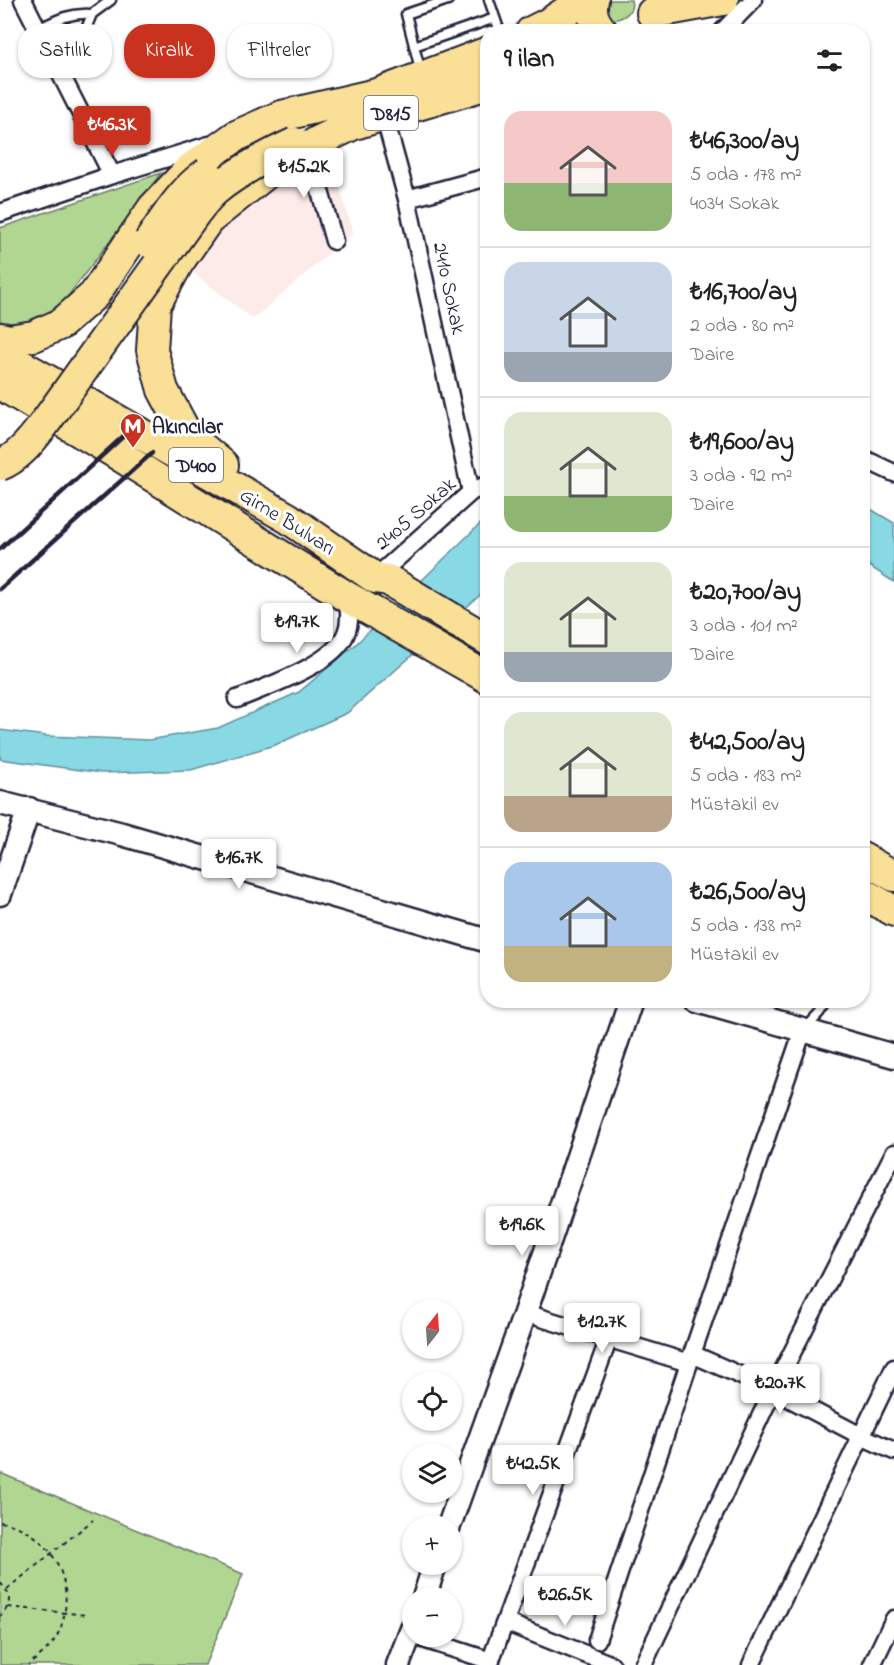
<!DOCTYPE html>
<html lang="tr">
<meta charset="utf-8">
<style>
:root{--surface:#fff;--page:#f6f6f6;--text:#222;--muted:#767676;--line:#e0e0e0;--accent:#c8321e}
body{margin:0;font-family:"Indie Flower",sans-serif;background:var(--page);color:var(--text);height:100vh;display:flex;flex-direction:column;font-size:22px;white-space:nowrap}
*{box-sizing:border-box;margin:0}
p{font-size:20px;color:var(--muted)}
.icon{flex:none;width:33px;height:33px;fill:none;stroke:currentColor;stroke-width:2;stroke-linecap:round;stroke-linejoin:round}
.map{position:relative;flex:1;overflow:hidden}
.details{position:absolute;left:480px;top:24px;width:390px;height:984px;display:flex;flex-direction:column;background:var(--surface);border-radius:24px;box-shadow:0 2px 4px #0004}
.details>*{flex:none}
.guide{position:absolute;left:18px;top:24px;width:372px;height:54px;display:flex;gap:12px}
.needle{width:39px;rotate:17deg}
.fabs{position:absolute;left:402px;top:1299px;display:grid;gap:12px}
.fabs a{display:grid;place-items:center;width:60px;height:60px;border-radius:50%;background:var(--surface);box-shadow:0 2px 4px #0004;font-size:30px}
.price{position:absolute;translate:-50% -51px;padding:0 14px;border-radius:6px;background:#fff;color:#222;font-size:20px;line-height:39px;filter:drop-shadow(0 2px 3px #0008)}
.price::after{content:'';position:absolute;left:50%;top:36px;width:18px;height:14px;margin-left:-9px;background:inherit;clip-path:polygon(0 0,100% 0,50% 100%)}
.price.current{background:var(--accent);color:#fff}
ul{padding:0;list-style:none}
li{display:flex;align-items:center;gap:18px;height:150px;padding:0 24px}
li+li{border-top:2px solid var(--line)}
li span{display:grid;place-items:center;flex:none;width:168px;height:120px;border-radius:18px;color:#555}
li>.icon{margin-inline-start:auto}
span .icon{width:72px;height:72px;fill:#fffc;stroke-width:1}
li b{font-size:26px}
h2{display:flex;justify-content:space-between;align-items:center;height:72px;padding:0 24px;font-size:26px}
.chip{padding:0 21px;border-radius:24px;background:var(--surface);box-shadow:0 2px 4px #0004;font-size:21px;line-height:54px}
.chip.current{background:var(--accent);color:#fff}
.map>svg:first-child{display:block}
</style>
<div class="map">
<svg width="894" height="1665" viewBox="0 0 894 1665">
<rect width="100%" height="100%" fill="#fff"/>
<filter id="ink" filterUnits="userSpaceOnUse"><feTurbulence type="fractalNoise" baseFrequency=".0167" numOctaves="2"/><feDisplacementMap in="SourceGraphic" scale="12" xChannelSelector="R" yChannelSelector="G"/><feConvolveMatrix kernelMatrix="1 2 1 2 8 2 1 2 1" color-interpolation-filters="sRGB"/></filter>
<g filter="url(#ink)">
<path fill="#fdebea" d="M329,150L353,233L253,319L192,272L205,240L260,189Z"/>
<path fill="#b1d692" stroke="#6a7c66" stroke-width="1.5" d="M604,0H631C635,13 621,20 609,20Z
M161,173L50,320L12,323L0,321V228Z
M0,1473L243,1574L205,1665H0Z"/>
<path fill="#89d9e5" stroke="#6090a1" stroke-width="1.5" d="M862,504L894,523V582L863,562Z
M487,519V589L347,713L275,745L191,770L102,773L0,759V730L46,736L149,740L218,728L299,692L355,645L480,524Z"/>
<g fill="none" stroke-linecap="round" stroke-linejoin="round">
<g stroke="#22223b" stroke-width="13">
<path id="lane" d="M489,0L500,32
M38,29C56,20 71,12 92,14
M414,46L495,18
M49,51L75,38L86,29L92,14L111,0
M421,73L406,14L448,0
M806,1028L820,1013L829,1000"/>
</g>
<g stroke="#22223b" stroke-width="21">
<path id="street" d="M23,0L112,175
M722,32L753,0
M384,115L407,199L471,492
M308,148L334,241
M407,199L488,177
M0,213L112,175L209,145
M862,458L894,473
M375,578L471,492L488,484
M237,699C266,687 335,664 346,633C351,621 349,609 347,597
M525,1313L689,1363
M692,1354L773,1390L861,1436L894,1451
M505,1622L612,1665
M414,1636L491,1661
M597,1640L689,1363L803,1030
M489,1665L609,1338
M643,1665L773,1390L894,1153
M751,1665L894,1368
M872,1665L894,1619"/>
</g>
<g stroke="#22223b" stroke-width="27">
<path id="secondary" d="M0,803L122,834L488,941
M0,894L29,809
M697,1000L894,1056
M449,1526L525,1313L631,1000
M424,1598L435,1564
M398,1665L412,1629"/>
</g>
<g stroke="#22223b" stroke-width="34">
<path id="highway" d="M593,0C590,13 594,22 603,32
M652,13L723,0
M531,32L549,23L584,0
M361,100L488,52
M338,129L488,84
M0,338L9,340L34,336L61,324L94,295L153,208L190,169L236,136L281,116L380,93
M0,353L288,518L375,578L388,580L488,640
M0,384L112,451L347,597L488,678
M223,465L187,435L163,390L152,350L155,305L178,263L208,220L268,172L287,160L317,142L356,123
M862,858L894,876
M862,893L894,911"/>
</g>
<path stroke="#22223b" stroke-width="2" stroke-dasharray="4.5 4.5" stroke-linecap="butt" d="M0,1522C53,1530 81,1588 57,1636C50,1648 39,1657 28,1665
M0,1583C12,1593 12,1606 0,1616
M7,1589L93,1520
M8,1607L87,1615"/>
<use href="#lane" stroke="#fff" stroke-width="8"/>
<use href="#street" stroke="#fff" stroke-width="16"/>
<use href="#secondary" stroke="#fff" stroke-width="22"/>
<use href="#highway" stroke="#fadf96" stroke-width="30"/>
<path stroke="#22223b" stroke-width="4.5" d="M0,549L129,431
M0,589L152,453"/>
<g stroke="#22223b" stroke-width="34" stroke-linecap="butt">
<path id="highway-bridge" d="M149,242C166,217 182,190 207,173
M0,465C17,459 31,441 42,427L195,213C201,206 207,197 214,191C238,171 267,156 295,143"/>
</g>
<use href="#highway-bridge" stroke="#fadf96" stroke-width="30"/>
</g>
</g>
<defs>
<g id="metro-pin" transform="scale(1.35)"><path d="M0 17L-7.5 6A9.5 9.5 0 1 1 7.5 6Z" fill="#c8321e" stroke="#fff"/><path d="M-5.5 5V-5H-3L0 0L3-5H5.5V5H3V-.5L0 4L-3-.5V5Z" fill="#fff"/></g>
</defs>
<g fill-rule="evenodd">
<use href="#metro-pin" x="133" y="426"/>
</g>
<g text-anchor="middle" stroke-width="6" stroke-linejoin="round" paint-order="stroke">
<g fill="#fff" stroke="#646476" stroke-width="1.5">
<rect x="364" y="96" width="54" height="34" rx="4.5"/>
<rect x="169" y="448" width="54" height="34" rx="4.5"/>
</g>
<g font-size="20" font-weight="bold" fill="#22223b">
<text x="391" y="120">D815</text>
<text x="196" y="472">D400</text>
</g>
<g font-size="21" fill="#22223b" stroke="#fff">
<text transform="translate(450 288) rotate(78)" y="7">2410 Sokak</text>
<text transform="translate(415 513) rotate(-41)" y="7">2405 Sokak</text>
<text transform="translate(288 521) rotate(32)" y="7">Girne Bulvarı</text>
</g>
<g font-size="21" font-weight="bold" fill="#22223b" stroke="#fff" text-anchor="start">
<text x="152" y="433">Akıncılar</text>
</g>
</g>
</svg>
<div class="fabs">
<a><svg class="needle" viewBox="-14 -14 28 28"><path d="M0-13l5 13h-10z" fill="#e53935"/><path d="M0 13l5-13h-10z" fill="#767676"/></svg></a>
<a><svg class="icon" aria-label="locate" viewBox="0 0 24 24"><circle cx="12" cy="12" r="6"/><path d="M12 2v4M12 18v4M2 12h4M18 12h4"/></svg></a>
<a><svg class="icon" aria-label="layers" viewBox="0 0 24 24"><path d="M12 4l9 5-9 5-9-5zM3 14l9 5 9-5"/></svg></a>
<a>+</a>
<a>−</a>
</div>
<b class="price current" style="left:112px;top:157px">₺46.3K</b>
<b class="price" style="left:304px;top:199px">₺15.2K</b>
<b class="price" style="left:297px;top:654px">₺19.7K</b>
<b class="price" style="left:239px;top:890px">₺16.7K</b>
<b class="price" style="left:522px;top:1257px">₺19.6K</b>
<b class="price" style="left:602px;top:1354px">₺12.7K</b>
<b class="price" style="left:780px;top:1415px">₺20.7K</b>
<b class="price" style="left:533px;top:1496px">₺42.5K</b>
<b class="price" style="left:565px;top:1627px">₺26.5K</b>
<div class="guide">
<a class="chip">Satılık</a>
<a class="chip current">Kiralık</a>
<a class="chip">Filtreler</a>
</div>
<section class="details">
<h2>9 ilan<svg class="icon" aria-label="filters" viewBox="0 0 24 24"><path d="M4 7h16M4 17h16"/><circle cx="9" cy="7" r="2"/><circle cx="15" cy="17" r="2"/></svg></h2>
<ul>
<li><span style="background:linear-gradient(#f6c9c9 60%,#8fb573 0)"><svg class="icon" aria-label="home" viewBox="0 0 24 24"><path d="M3 11l9-7 9 7M6 9v11h12V9"/></svg></span><div><b>₺46,300/ay</b><p>5 oda · 178 m²</p><p>4034 Sokak</p></div></li>
<li><span style="background:linear-gradient(#c9d6e8 75%,#9aa5b1 0)"><svg class="icon" aria-label="home" viewBox="0 0 24 24"><path d="M3 11l9-7 9 7M6 9v11h12V9"/></svg></span><div><b>₺16,700/ay</b><p>2 oda · 80 m²</p><p>Daire</p></div></li>
<li><span style="background:linear-gradient(#dfe7d0 70%,#8fb573 0)"><svg class="icon" aria-label="home" viewBox="0 0 24 24"><path d="M3 11l9-7 9 7M6 9v11h12V9"/></svg></span><div><b>₺19,600/ay</b><p>3 oda · 92 m²</p><p>Daire</p></div></li>
<li><span style="background:linear-gradient(#dfe7d0 75%,#9aa5b1 0)"><svg class="icon" aria-label="home" viewBox="0 0 24 24"><path d="M3 11l9-7 9 7M6 9v11h12V9"/></svg></span><div><b>₺20,700/ay</b><p>3 oda · 101 m²</p><p>Daire</p></div></li>
<li><span style="background:linear-gradient(#dfe7d0 70%,#b9a48a 0)"><svg class="icon" aria-label="home" viewBox="0 0 24 24"><path d="M3 11l9-7 9 7M6 9v11h12V9"/></svg></span><div><b>₺42,500/ay</b><p>5 oda · 183 m²</p><p>Müstakil ev</p></div></li>
<li><span style="background:linear-gradient(#a9c7e8 70%,#c2b280 0)"><svg class="icon" aria-label="home" viewBox="0 0 24 24"><path d="M3 11l9-7 9 7M6 9v11h12V9"/></svg></span><div><b>₺26,500/ay</b><p>5 oda · 138 m²</p><p>Müstakil ev</p></div></li>
</ul>
</section>
</div>
